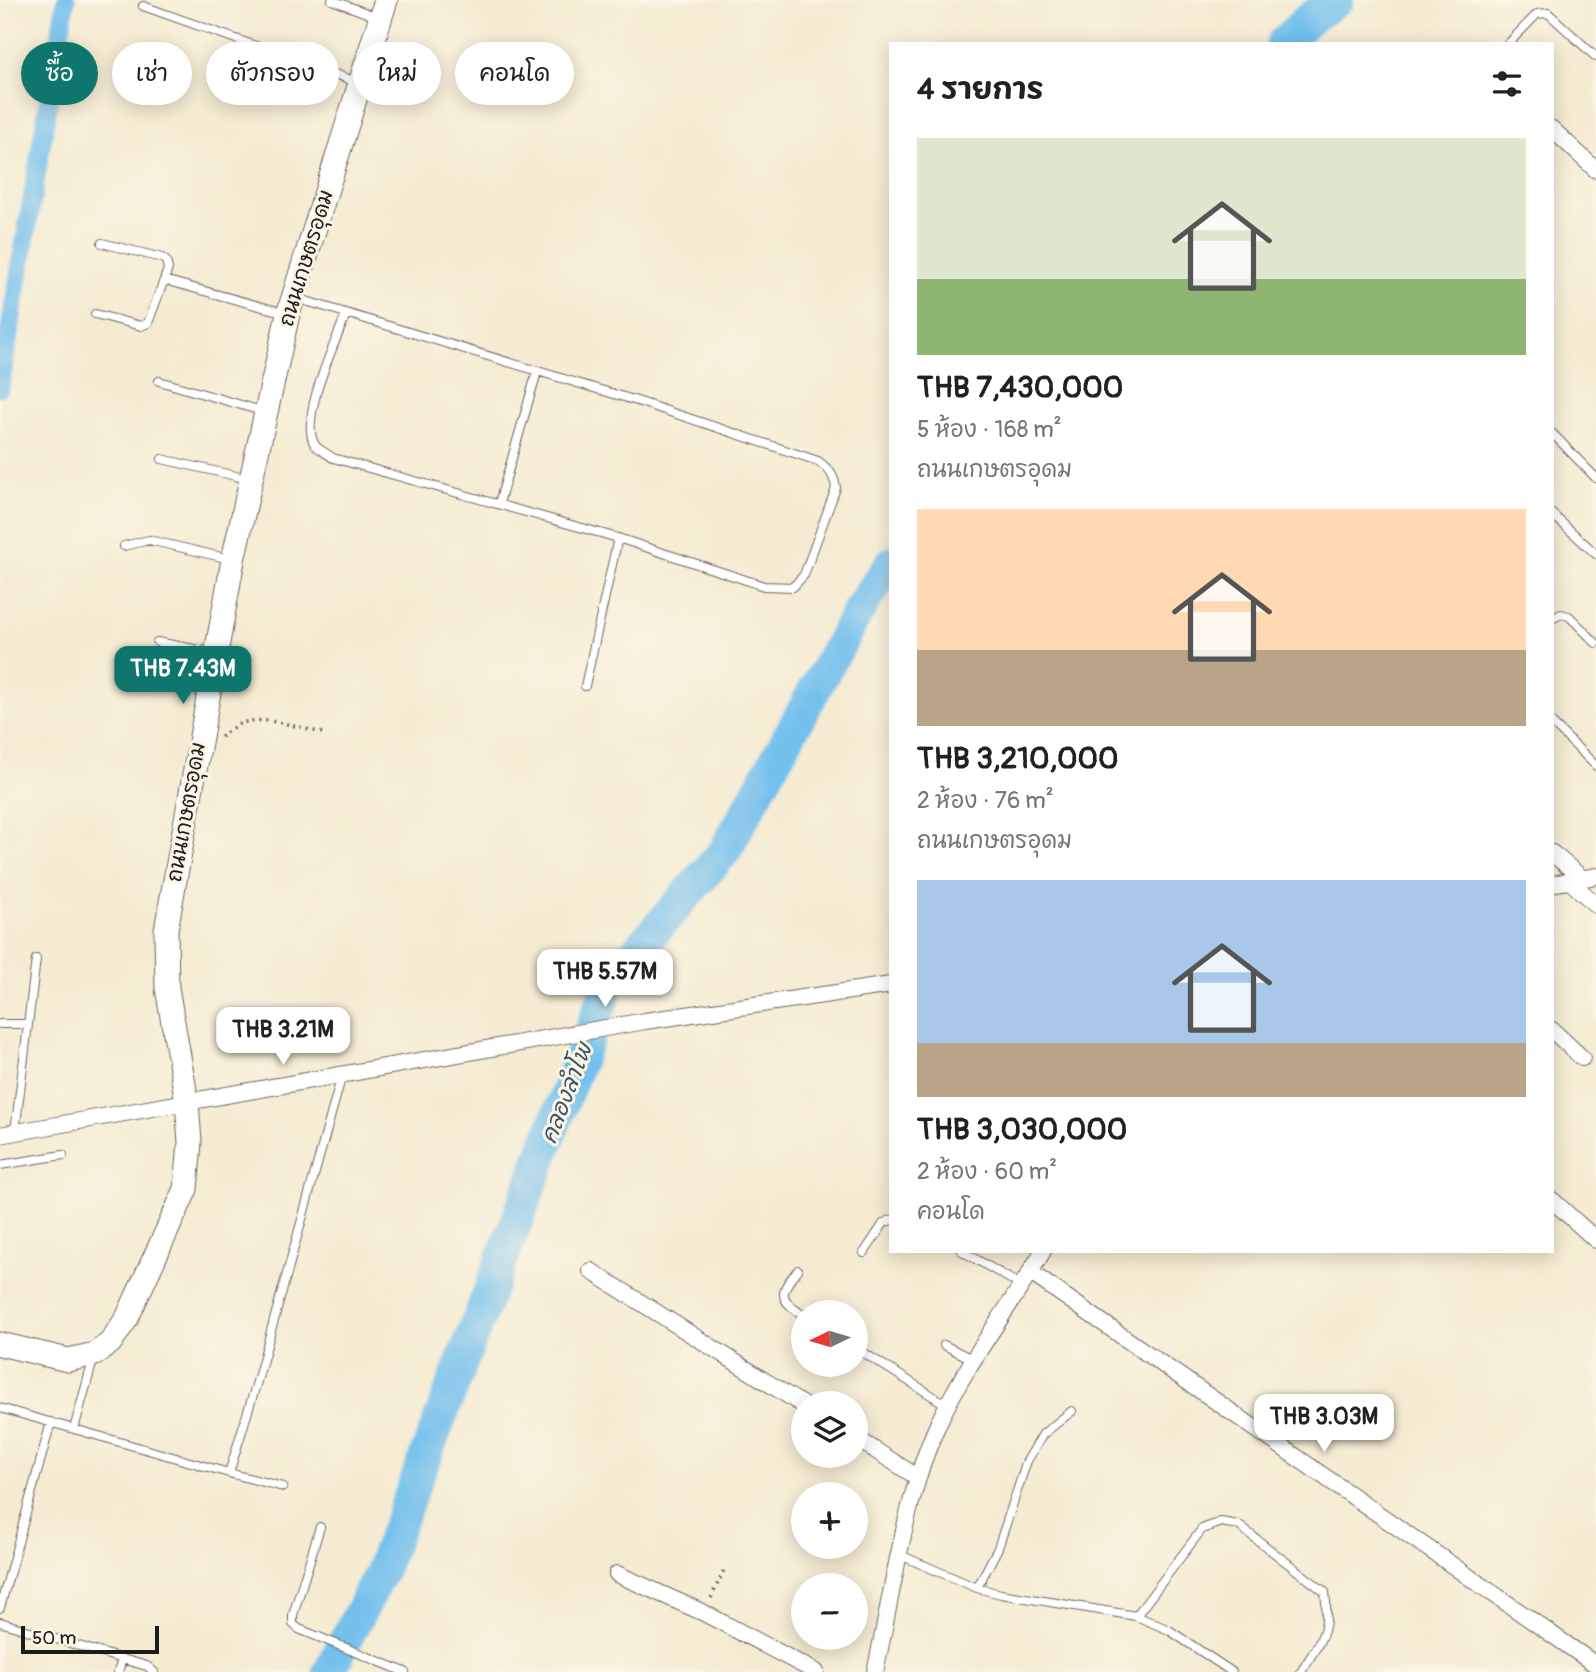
<!DOCTYPE html>
<html lang="th">
<meta charset="utf-8">
<style>
:root{--surface:#fff;--page:#f6f6f6;--text:#202124;--muted:#757577;--accent:#0f766e}
body{margin:0;font-family:Pangolin,"Playpen Sans Thai",sans-serif;background:var(--page);color:var(--text);height:100vh;display:flex;flex-direction:column;font-size:26px;white-space:nowrap}
*{box-sizing:border-box;margin:0}
p{font-size:23px;color:var(--muted)}
.icon{flex:none;width:38px;height:38px;fill:none;stroke:currentColor;stroke-width:2;stroke-linecap:round;stroke-linejoin:round}
.map{position:relative;flex:1;overflow:hidden}
.side{position:absolute;left:889px;top:42px;width:665px;height:1211px;display:flex;flex-direction:column;background:var(--surface);border-radius:0px;box-shadow:0 4px 18px #0003}
.side>*{flex:none}
.banner{position:absolute;left:21px;top:42px;width:665px;height:63px;display:flex;gap:14px}
.needle{width:46px;rotate:265deg}
.fabs{position:absolute;left:791px;top:1300px;display:grid;gap:14px}
.fabs a{display:grid;place-items:center;width:77px;height:77px;border-radius:50%;background:var(--surface);box-shadow:0 4px 18px #0003;font-size:35px}
.scale{position:absolute;left:21px;bottom:18px;width:138px;box-sizing:border-box;padding-left:7px;border:4px solid #1c1c1c;border-top:0;font-size:19px;line-height:24px;white-space:nowrap;color:#1c1c1c;-webkit-text-stroke:5px #fcf5e5;paint-order:stroke}
.price{position:absolute;translate:-50% -60px;padding:0 16px;border-radius:14px;background:#fff;color:#222;font-size:23px;line-height:46px;filter:drop-shadow(0 2px 4px #0008)}
.price::after{content:'';position:absolute;left:50%;top:42px;width:21px;height:16px;margin-left:-10px;background:inherit;clip-path:polygon(0 0,100% 0,50% 100%)}
.price.active{background:var(--accent);color:#fff}
ul{padding:0;list-style:none}
li{display:grid;align-content:center;gap:14px;height:371px;padding:0 28px}
li span{display:grid;place-items:center;height:217px;border-radius:0px;color:#555}
li>.icon{margin-inline-start:auto}
span .icon{width:126px;height:126px;fill:#fffc;stroke-width:1}
li b{font-size:30px}
h2{display:flex;justify-content:space-between;align-items:center;height:84px;padding:0 28px;font-size:30px}
.pill{padding:0 24px;border-radius:32px;background:var(--surface);box-shadow:0 4px 18px #0003;font-size:24px;line-height:63px}
.pill.active{background:var(--accent);color:#fff}
.map>svg:first-child{display:block}
</style>
<div class="map">
<svg width="1596" height="1672" viewBox="0 0 1596 1672">
<rect width="100%" height="100%" fill="#fcf5e5"/>
<filter id="ink" filterUnits="userSpaceOnUse"><feTurbulence type="fractalNoise" baseFrequency=".0143" numOctaves="2"/><feDisplacementMap in="SourceGraphic" scale="14" xChannelSelector="R" yChannelSelector="G"/><feConvolveMatrix kernelMatrix="1 2 1 2 8 2 1 2 1" color-interpolation-filters="sRGB"/></filter>
<filter id="wash" filterUnits="userSpaceOnUse"><feTurbulence type="fractalNoise" baseFrequency=".00686" numOctaves="4" result="noise"/><feDisplacementMap in="SourceGraphic" scale="28" xChannelSelector="R" yChannelSelector="G"/><feGaussianBlur stdDeviation="1.57" result="paint"/><feColorMatrix in="noise" values="0 0 0 0 0 0 0 0 0 0 0 0 0 0 0 0 0 1.4 0 .05"/><feComposite in="paint" operator="in"/></filter>
<g filter="url(#wash)">
<rect width="100%" height="100%" fill="#f5ebd2"/>
<g fill="none" stroke-linecap="round" stroke-linejoin="round">
<path stroke="#73c0ed" stroke-width="19" d="M0,387L66,0"/>
<path stroke="#73c0ed" stroke-width="33" d="M1282,44L1306,21L1337,0
M329,1672L380,1573L610,981L724,852L860,608L891,563"/>
</g>
</g>
<g filter="url(#ink)">
<g fill="none" stroke-linecap="round" stroke-linejoin="round">
<g stroke="#68645c" stroke-width="10">
<path id="lane" d="M332,0L377,17
M143,6L357,82
M1508,44L1537,14L1548,13L1596,57
M102,243L162,258L166,261L168,269L164,280
M296,298L637,401L818,461C829,469 834,475 836,488L804,575L793,587L764,586L618,538
M95,314L141,326L148,323L164,280L285,313
M346,314C336,342 298,419 315,445C319,450 328,454 333,458L618,538L585,686
M159,381L265,412
M1552,433L1596,478
M162,459L249,479
M499,503L537,372
M1552,514L1596,554
M124,546L149,540L230,559
M1552,619L1561,614L1569,616L1596,643
M157,642L215,653
M1552,723L1596,766
M0,1024H28
M15,1132L36,959
M0,1165L63,1155
M962,1251L1022,1286
M864,1253L884,1223L891,1220
M798,1270C779,1292 778,1299 803,1315
M944,1345L974,1360
M856,1348L947,1405
M0,1408L229,1473
M74,1429L94,1357
M283,1487L229,1473L256,1385L342,1075
M320,1527L293,1615V1624L299,1629L405,1672
M900,1555L977,1588L1001,1594L1136,1616L1169,1630L1232,1672
M977,1588L998,1548L1027,1461L1043,1434L1072,1411
M0,1608L51,1422
M1136,1616L1202,1529L1221,1522L1238,1525L1325,1592C1330,1633 1322,1638 1301,1672
M0,1622L122,1659L118,1672
M122,1659L147,1666L154,1672"/>
</g>
<g stroke="#68645c" stroke-width="18">
<path id="street" d="M1552,129L1596,170
M1552,853L1582,878
M1570,881L1596,905
M1552,884L1596,876
M1552,1030L1582,1058
M0,1135L645,1021L891,985
M1552,1200L1596,1240
M591,1271L803,1405
M1031,1273L1596,1665
M856,1438L917,1477
M617,1574L704,1613L816,1672
M875,1672C893,1591 904,1500 938,1424C966,1363 1009,1309 1043,1251"/>
</g>
<g stroke="#68645c" stroke-width="25">
<path id="secondary" d="M0,1344L68,1360L95,1354L110,1343L127,1318L186,1189L190,1142L187,1102L167,988L166,930L233,560L288,314L386,0"/>
</g>
<path stroke="#68645c" stroke-width="3.5" stroke-dasharray="2 5" stroke-linecap="butt" d="M221,737C226,733 233,727 239,724C265,714 298,728 323,733
M711,1598L724,1570"/>
<use href="#lane" stroke="#fff" stroke-width="8"/>
<use href="#street" stroke="#fff" stroke-width="16"/>
<use href="#secondary" stroke="#fff" stroke-width="23"/>
</g>
</g>
<g text-anchor="middle" stroke-width="6" stroke-linejoin="round" paint-order="stroke">
<g font-size="21" fill="#1c1c1c" stroke="#fcf5e5">
<text transform="translate(306 258) rotate(-73)" y="7">ถนนเกษตรอุดม</text>
<text transform="translate(186 812) rotate(-80)" y="7">ถนนเกษตรอุดม</text>
</g>
<g font-size="23" font-style="italic" fill="#3a5565" stroke="#fcf5e5">
<text transform="translate(566 1093) rotate(-69)" y="8">คลองลำโพ</text>
</g>
</g>
</svg>
<div class="fabs">
<a><svg class="needle" viewBox="-14 -14 28 28"><path d="M0-13l5 13h-10z" fill="#e53935"/><path d="M0 13l5-13h-10z" fill="#757577"/></svg></a>
<a><svg class="icon" aria-label="layers" viewBox="0 0 24 24"><path d="M12 4l9 5-9 5-9-5zM3 14l9 5 9-5"/></svg></a>
<a>+</a>
<a>−</a>
</div>
<div class="scale">50 m</div>
<b class="price active" style="left:183px;top:706px">THB 7.43M</b>
<b class="price" style="left:605px;top:1009px">THB 5.57M</b>
<b class="price" style="left:283px;top:1067px">THB 3.21M</b>
<b class="price" style="left:1324px;top:1454px">THB 3.03M</b>
<div class="banner">
<a class="pill active">ซื้อ</a>
<a class="pill">เช่า</a>
<a class="pill">ตัวกรอง</a>
<a class="pill">ใหม่</a>
<a class="pill">คอนโด</a>
</div>
<section class="side">
<h2>4 รายการ<svg class="icon" aria-label="filters" viewBox="0 0 24 24"><path d="M4 7h16M4 17h16"/><circle cx="9" cy="7" r="2"/><circle cx="15" cy="17" r="2"/></svg></h2>
<ul>
<li><span style="background:linear-gradient(#dfe7d0 65%,#8fb573 0)"><svg class="icon" aria-label="home" viewBox="0 0 24 24"><path d="M3 11l9-7 9 7M6 9v11h12V9"/></svg></span><div><b>THB 7,430,000</b><p>5 ห้อง · 168 m²</p><p>ถนนเกษตรอุดม</p></div></li>
<li><span style="background:linear-gradient(#ffd9b3 65%,#b9a48a 0)"><svg class="icon" aria-label="home" viewBox="0 0 24 24"><path d="M3 11l9-7 9 7M6 9v11h12V9"/></svg></span><div><b>THB 3,210,000</b><p>2 ห้อง · 76 m²</p><p>ถนนเกษตรอุดม</p></div></li>
<li><span style="background:linear-gradient(#a9c7e8 75%,#b9a48a 0)"><svg class="icon" aria-label="home" viewBox="0 0 24 24"><path d="M3 11l9-7 9 7M6 9v11h12V9"/></svg></span><div><b>THB 3,030,000</b><p>2 ห้อง · 60 m²</p><p>คอนโด</p></div></li>
</ul>
</section>
</div>
